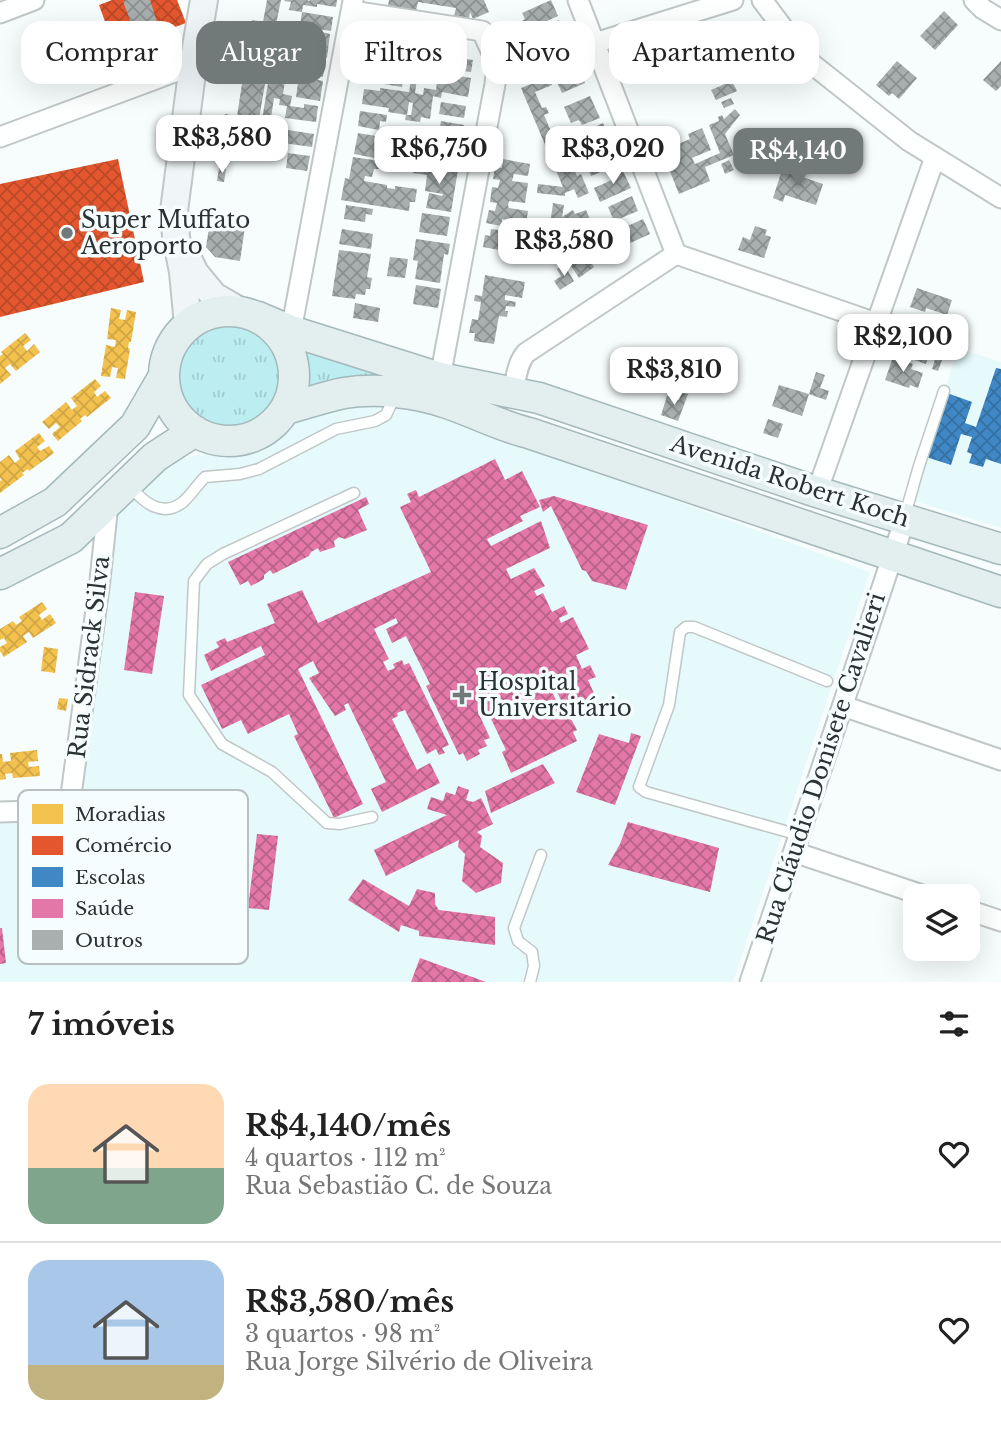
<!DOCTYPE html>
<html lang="pt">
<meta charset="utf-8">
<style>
:root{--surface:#fff;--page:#f2f2f2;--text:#222;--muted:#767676;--line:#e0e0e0;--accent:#727979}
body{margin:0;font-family:"Libre Baskerville",serif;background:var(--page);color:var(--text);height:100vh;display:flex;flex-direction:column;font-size:26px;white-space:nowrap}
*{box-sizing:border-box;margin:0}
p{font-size:23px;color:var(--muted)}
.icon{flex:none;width:38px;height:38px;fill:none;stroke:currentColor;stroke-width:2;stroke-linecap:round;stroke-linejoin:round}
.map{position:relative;height:982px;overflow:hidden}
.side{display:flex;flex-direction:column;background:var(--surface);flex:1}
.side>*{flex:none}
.hud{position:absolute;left:21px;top:21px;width:959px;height:63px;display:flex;gap:14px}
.controls{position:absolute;left:903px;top:884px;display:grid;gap:14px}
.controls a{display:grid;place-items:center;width:77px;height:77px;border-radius:14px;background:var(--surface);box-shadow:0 7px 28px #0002;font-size:35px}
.price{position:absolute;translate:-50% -60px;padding:0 16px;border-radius:14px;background:#fff;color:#222;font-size:23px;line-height:46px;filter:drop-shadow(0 2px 4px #0008)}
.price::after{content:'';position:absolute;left:50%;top:42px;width:21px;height:16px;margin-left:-10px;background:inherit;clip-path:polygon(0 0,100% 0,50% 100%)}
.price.selected{background:var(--accent);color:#fff}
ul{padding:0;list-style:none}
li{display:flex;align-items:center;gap:21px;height:175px;padding:0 28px}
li+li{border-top:2px solid var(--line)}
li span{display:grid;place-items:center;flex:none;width:196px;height:140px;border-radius:21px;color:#555}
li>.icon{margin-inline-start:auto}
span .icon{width:84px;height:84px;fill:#fffc;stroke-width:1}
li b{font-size:30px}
h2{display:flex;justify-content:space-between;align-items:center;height:84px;padding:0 28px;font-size:30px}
.pill{padding:0 24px;border-radius:21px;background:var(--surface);box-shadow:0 7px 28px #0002;font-size:24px;line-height:63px}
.pill.selected{background:var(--accent);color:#fff}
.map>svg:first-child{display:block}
</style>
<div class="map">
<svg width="1001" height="982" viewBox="0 0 1001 982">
<defs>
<pattern id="grass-tufts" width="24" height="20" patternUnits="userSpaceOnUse" patternTransform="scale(1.75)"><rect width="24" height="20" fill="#bbedf1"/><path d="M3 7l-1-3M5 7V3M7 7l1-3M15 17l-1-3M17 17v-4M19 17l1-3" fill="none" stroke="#a1cccf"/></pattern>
<pattern id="homes-cross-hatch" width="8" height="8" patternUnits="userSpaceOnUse" patternTransform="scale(1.75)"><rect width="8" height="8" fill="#f2c14e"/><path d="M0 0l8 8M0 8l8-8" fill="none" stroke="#d0a645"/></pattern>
<pattern id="shops-cross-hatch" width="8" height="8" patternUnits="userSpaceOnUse" patternTransform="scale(1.75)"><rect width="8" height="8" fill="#e4572e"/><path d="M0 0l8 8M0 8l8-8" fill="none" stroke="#b94928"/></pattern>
<pattern id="schools-cross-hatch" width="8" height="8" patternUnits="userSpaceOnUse" patternTransform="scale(1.75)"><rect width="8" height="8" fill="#3f88c5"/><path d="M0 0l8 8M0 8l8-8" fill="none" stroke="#3570a1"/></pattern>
<pattern id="health-cross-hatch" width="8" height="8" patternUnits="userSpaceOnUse" patternTransform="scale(1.75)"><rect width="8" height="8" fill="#e377a8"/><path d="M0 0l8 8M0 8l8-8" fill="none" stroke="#b86289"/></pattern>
<pattern id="building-cross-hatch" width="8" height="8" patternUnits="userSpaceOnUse" patternTransform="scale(1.75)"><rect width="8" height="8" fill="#a9afaf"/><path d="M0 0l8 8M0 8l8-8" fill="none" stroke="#8a8f8f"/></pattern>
</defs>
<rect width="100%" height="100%" fill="#f7fcfc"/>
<path fill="#e7fafb" d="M958,348L1001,362V528L911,500Z
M369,400L401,403L505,438L870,572L733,982H0V824L79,818L119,503L154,481L161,470L175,461L197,455L242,453L262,443L291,422Z"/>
<path fill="url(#grass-tufts)" d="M179 376a52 52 0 1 1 104 0a52 52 0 1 1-104 0Z
M297,342L500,403L497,414L306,396L305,360Z"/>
<path fill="url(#homes-cross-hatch)" d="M111,308L121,310L119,319L125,320L127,310L136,312L131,342H129L128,348L130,349L125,379L116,378L118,368L112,367L110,377L101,376L106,345L115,347L116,340L107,339Z
M25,333L31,340L23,346L27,351L34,344L40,352L16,371L10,364L5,368L11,375L0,384V356L3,354L1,352Z
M95,379L101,386L94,392L97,397L105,391L111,398L87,417L85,415L80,419L82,421L58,441L52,434L60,427L56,423L49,429L42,422L66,402L72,410L77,406L71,398Z
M39,433L45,441L37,447L40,451L49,446L54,453L29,471L28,469L22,473L24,475L0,493V481L2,480L0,478V462L9,455L15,463L20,459L15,451Z
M42,602L47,609L39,615L42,620L50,614L56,623L33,638L29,632L23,636L27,642L4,657L0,651V647L7,643L4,638L0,640V629L13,621L16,625L22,621L19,617Z
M44,647L58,649L55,673L41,671Z
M59,698L68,699L66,711L57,709Z
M37,750L38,761L28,762L29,767L39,766L40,776L13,778L12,773L5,774L6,779L0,780V754H2L3,762L11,761L10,753Z"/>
<path fill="url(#shops-cross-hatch)" d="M112,0H177L186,23L115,49L99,5Z
M118,159L144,282L0,317V184Z"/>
<path fill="url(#schools-cross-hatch)" d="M996,368L1001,369V464L986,459L983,467L969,463L972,454L967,452L972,437L961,434L951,465L926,457L947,393L972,402L965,423L976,427Z"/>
<path fill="url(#health-cross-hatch)" d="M495,459L505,480L522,471L540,507L520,516L523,521L487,539L491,546L541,521L550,548L506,569L511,579L534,568L545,586L534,591L537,596L543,593L552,612L564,606L568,614L559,618L561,623L573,617L589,649L576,655L582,669L590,665L596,677L588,680L597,700L568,714L553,684L549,686L566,720L570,717L577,730L573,732L577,741L511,773L502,752L506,750L478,692L476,693L483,709L478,712L490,738L484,740L487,746L478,750L480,754L467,761L463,753L459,755L426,686L430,684L406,636L392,643L386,629L398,623L396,618L374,629L389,659L383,662L388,671L395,668L393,664L402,660L404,665L409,663L449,745L442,748L445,753L439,755L436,749L427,754L405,710L397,713L398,716L392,719L417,770L430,763L440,783L382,812L371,789L386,782L348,703L344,705L346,710L335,716L309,678L319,673L313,661L298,669L363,804L334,818L294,736L298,734L289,714L248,734L241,720L222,729L201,685L265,655L261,646L211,671L204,655L219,647L216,642L225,638L227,642L275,623L267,604L302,590L318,623L431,572L400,507L411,502L407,494L416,490L419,497Z
M554,496L648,525L626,590L592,581L586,571L582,570L551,506L543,512L539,500Z
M366,497L369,504L358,510L367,530L345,539L339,537L334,541L335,547L320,552L318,548L311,552L309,556L273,574L270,570L264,575V579L251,586L248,581L240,585L228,562Z
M135,592L164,596L152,674L124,670Z
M631,733L641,736L615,805L576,792L599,734L629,743Z
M543,764L555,783L491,813L485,791Z
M458,786L469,790L466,800L473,802L481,798L493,824L477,832L482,836L480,847L503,863L501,883L476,893L462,881L465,854L458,847L459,840L386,876L374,850L447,815L427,809L431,797L443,801L446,792L455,795Z
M628,822L719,848L710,892L608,865L620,844Z
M257,834L278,836L269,910L248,908Z
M363,879L409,906L417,889L435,893V904L439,910L495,917V945L419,936V931L401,925L399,932L348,900Z
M0,928H2L6,963L0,964Z
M420,958L486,982H411Z"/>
<path fill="url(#building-cross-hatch)" d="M127,0H150L157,22L139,29L136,21L131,23L123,1Z
M267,0H281L275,29L308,34V29L330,34L327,58L309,55L310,49L298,47L297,52L273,47L271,61L269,60L259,119L262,120L270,71L286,74L283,94L292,96L290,106L304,108V104L318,106L316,122L285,118L287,106L279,105L280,99L274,98L267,144L259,142L261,133L253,132L249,156L219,151L225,114L237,116L252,20L263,22Z
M285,0H307L309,1L310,0H337L336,7L317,4V7L303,5L302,12L333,17L331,31L300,26L302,12L289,10L291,2L284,1Z
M389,0H484L489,12L473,19L470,12L469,19L454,16L456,8L418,2L416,11L388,6Z
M551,0L558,16L525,31L520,22L525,19L522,13Z
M944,11L958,25L935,50L920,36Z
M559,20L565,33L529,49L523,34Z
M518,36L519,39L516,41L520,51L512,55L507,41Z
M371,40L405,45L402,63L368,58Z
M135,42L143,64L123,71L115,49Z
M575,49L581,65L549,77L552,85L535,92L542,108L546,107L549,113L544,115L553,136L558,134L570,163H571L577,176L581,174L589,193L578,198L574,189L565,193V196L537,193L538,184L563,187L521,88L536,82L531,71L537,69L539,74L548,71L544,62Z
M416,50L421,51L415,93L423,95L424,88L436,90L438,73L471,78L468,97L442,92L441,98L433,96L430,119L421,117L420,122L405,120L406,115H411L413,103L409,102L407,115L388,112L389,108L362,104L364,89L380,91V88L409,92L412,73L404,71L402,87L366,81L368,65L389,68L390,65L413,69Z
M454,57L473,60L471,72L453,70Z
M300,59L325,62L323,77L298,73Z
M436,60L444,61L443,71L434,70Z
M897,61L917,78L899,99L892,93L889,96L876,85Z
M1001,61V86L996,91L983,80Z
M580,70L585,83L562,93L556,80Z
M299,76L323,81L320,101L296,97Z
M732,81L737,91L716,100L711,90Z
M590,96L600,118L582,125L579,120L571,123L564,107Z
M731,98L734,104L724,108L721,102Z
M441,102L466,106L464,118L439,114Z
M735,109L740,115L725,134L734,155L705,167L710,181L679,194L662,151L690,139L688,134L702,128L711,150L692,158L695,164L720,153L709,125L719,121L718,117L722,115L724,119Z
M360,111L387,115L386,122L380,121L379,130L358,126Z
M441,121L464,125L461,142L438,138Z
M603,123L620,164L591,176L585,161L589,159L588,156L589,155L583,140L574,144L572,140L566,142L565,140Z
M281,129L314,134L312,147L283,143L281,151L273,150L274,139L279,140Z
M358,133L399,140L398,149L391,148L390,157L376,155L375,158L354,154Z
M407,139L418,140L416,150L406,149Z
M441,150L460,153L458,167L439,164Z
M288,153L310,156L307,171L286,168Z
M396,153L417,156L416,164L404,162L403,167L396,166Z
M353,157L380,161L379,169H374L372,177L365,176L364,181L387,185V188L395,189V186L417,189L415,202H410L409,211L341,200L345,178L349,179Z
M503,159L530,164L528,176L514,174L512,181L528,183L525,203L509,201L508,205L509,208L528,211L526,223L502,219L501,226L486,223L489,210L495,211L497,203L490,202L492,187L498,188L500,180L493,179L495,167L502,168Z
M729,160L734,170L725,174L721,164Z
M414,164L458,170L451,212L426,208L429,193L442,196L443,194L425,191L427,175L413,173Z
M219,168L226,169L224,182L217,181Z
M622,169L631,188L600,202L594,188L614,179L611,173Z
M782,170L823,184L816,205L785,195L783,202L773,198Z
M632,196L638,211L614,221L608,207Z
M553,203L564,205L562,217L573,210L575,214L586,210L596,233L603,230L609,244L601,248L600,244L585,253L594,267L579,278L561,251L576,242L571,235L567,238L560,229L562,219L551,218Z
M346,205L373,209L372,215L366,214L365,222L344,219Z
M422,213L450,217L447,236L419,232Z
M643,219L650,234L628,244L621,229Z
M210,221L245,227L240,261L215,257L206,247Z
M755,226L767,230L765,235L771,237L764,258L738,250L743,237L750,240Z
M342,229L373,234L371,249L339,244Z
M491,229L519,233L516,253L483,247L485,235L490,236Z
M416,239L450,244L448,255L444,254L440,283L415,279L418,261L413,260Z
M339,250L371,254L367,277L372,278L370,289H366L365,295L356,294L355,299L332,296Z
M390,257L408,259L405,278L387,276Z
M564,265L574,281L560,290L554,281L561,276L557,269Z
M485,275L525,282L522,298L505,295V300L516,302L515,307L506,306L505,311H508L507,317L499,316L494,344L474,341L475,333H469L472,319L478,320L481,302L474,301L475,295L482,296Z
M416,285L441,289L438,308L413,304Z
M917,288L952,300L947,315L926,308L925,312L910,307Z
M355,303L380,308L378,322L353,318Z
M909,343L930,350L926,364L900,355L903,345L908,346Z
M671,347L686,352L684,355L695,359L688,378L664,370Z
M939,347L946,349L938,371L932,369Z
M893,357L913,364L911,369L923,373L918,388L910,385L909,388L885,380Z
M816,372L825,375L820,388L829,391L826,400L809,394Z
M779,385L809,394L802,416L772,406Z
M682,393L688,394L678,421L661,415L667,396L679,400Z
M768,419L783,424L778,438L763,433Z"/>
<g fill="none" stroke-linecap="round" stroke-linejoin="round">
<g stroke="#c1c6c6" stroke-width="13">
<path id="lane" d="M131,487C144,503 163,518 183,502C191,495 197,485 205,477L240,474L259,469L336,429L375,421L386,415L395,396
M354,493L223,554L207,564L194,581L189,695L222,744L272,772L327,823L340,824L372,817
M905,515L919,466L944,391
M799,835L646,792L639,787L669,705L680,632L686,627H694L827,681
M530,982L534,966L532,952L518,941L514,928L541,855"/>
</g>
<g stroke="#c1c6c6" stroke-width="23">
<path id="street" d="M578,0L676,254
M762,0L807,60L909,141L1001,198
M974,0L983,9L1001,20
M352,11L482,31L497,64L495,84L440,378
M0,13L34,0
M595,43L733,0
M0,137L193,65
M676,254L876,323
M291,331L353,1
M513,392C516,379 517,363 526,353L676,254
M817,492L935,157
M843,706L1001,760
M0,812L69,810L100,580L108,504
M794,852L925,896
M968,910L1001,921
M750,982L905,519"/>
</g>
<g stroke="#c1c6c6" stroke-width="30">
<path id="secondary" d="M184,251L195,273L214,296L240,311
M188,325L183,272L176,237L174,211L193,65L204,0"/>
</g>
<g stroke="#a5b9bb" stroke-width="33">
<path id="primary" d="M164 376a65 65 0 1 1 130 0a65 65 0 1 1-130 0Z
M258,317L291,331L440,378L539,398L817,492L1001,549
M286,409C305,404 324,397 344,393C376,388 416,392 447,403C474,412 500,426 529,433L1001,592
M0,533L55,502L135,426L164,376
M0,574L71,538L155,457L195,431"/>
</g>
<use href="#lane" stroke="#feffff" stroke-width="10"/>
<use href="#street" stroke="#feffff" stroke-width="19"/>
<use href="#secondary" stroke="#f0f6f7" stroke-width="26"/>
<use href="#primary" stroke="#e3eeef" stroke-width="30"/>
</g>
<g fill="#727979" stroke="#f5fdfe" stroke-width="2.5">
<circle cx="67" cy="233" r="7"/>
<path d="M458.5 684.5h7v7h7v7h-7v7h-7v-7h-7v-7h7z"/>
</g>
<g text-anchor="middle" stroke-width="7" stroke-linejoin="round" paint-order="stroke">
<g font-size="23" fill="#2a3232" stroke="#f5fdfe" text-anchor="start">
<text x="81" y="228">Super Muffato<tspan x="81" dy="26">Aeroporto</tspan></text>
<text x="478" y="690">Hospital<tspan x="478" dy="26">Universitário</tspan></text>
</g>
<g font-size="23" fill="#2a3232" stroke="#f5fdfe">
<text transform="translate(790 481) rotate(18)" y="8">Avenida Robert Koch</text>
<text transform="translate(89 657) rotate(-83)" y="8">Rua Sidrack Silva</text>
<text transform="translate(821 768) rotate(-72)" y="8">Rua Cláudio Donisete Cavalieri</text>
</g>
</g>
<rect x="18" y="790" width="230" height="174" rx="10" fill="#f5fdfe" stroke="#b8c0c1" stroke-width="2"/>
<rect x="32" y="804" width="31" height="20" fill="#f2c14e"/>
<rect x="32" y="836" width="31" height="19" fill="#e4572e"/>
<rect x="32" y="867" width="31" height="20" fill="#3f88c5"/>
<rect x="32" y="899" width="31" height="19" fill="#e377a8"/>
<rect x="32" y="930" width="31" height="20" fill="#a9afaf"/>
<g font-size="19" fill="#2a3232">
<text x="75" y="821">Moradias</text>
<text x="75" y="852">Comércio</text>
<text x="75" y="884">Escolas</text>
<text x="75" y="915">Saúde</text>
<text x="75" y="947">Outros</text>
</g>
</svg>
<div class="controls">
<a><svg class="icon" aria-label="layers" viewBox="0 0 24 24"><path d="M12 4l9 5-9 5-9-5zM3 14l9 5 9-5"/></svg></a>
</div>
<b class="price" style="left:222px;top:175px">R$3,580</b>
<b class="price" style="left:439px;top:186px">R$6,750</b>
<b class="price" style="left:613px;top:186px">R$3,020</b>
<b class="price selected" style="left:798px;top:188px">R$4,140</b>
<b class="price" style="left:564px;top:278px">R$3,580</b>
<b class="price" style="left:903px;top:374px">R$2,100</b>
<b class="price" style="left:674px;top:407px">R$3,810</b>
<div class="hud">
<a class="pill">Comprar</a>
<a class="pill selected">Alugar</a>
<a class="pill">Filtros</a>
<a class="pill">Novo</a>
<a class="pill">Apartamento</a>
</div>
</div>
<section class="side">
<h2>7 imóveis<svg class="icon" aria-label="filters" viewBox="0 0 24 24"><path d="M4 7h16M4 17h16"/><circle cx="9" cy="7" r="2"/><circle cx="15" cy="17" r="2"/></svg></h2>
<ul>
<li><span style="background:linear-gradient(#ffd9b3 60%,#7fa58c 0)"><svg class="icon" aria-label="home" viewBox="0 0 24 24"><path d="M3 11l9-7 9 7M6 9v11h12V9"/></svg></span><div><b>R$4,140/mês</b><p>4 quartos · 112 m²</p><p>Rua Sebastião C. de Souza</p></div><svg class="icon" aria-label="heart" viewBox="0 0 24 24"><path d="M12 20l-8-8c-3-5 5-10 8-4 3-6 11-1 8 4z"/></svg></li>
<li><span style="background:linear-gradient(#a9c7e8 75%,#c2b280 0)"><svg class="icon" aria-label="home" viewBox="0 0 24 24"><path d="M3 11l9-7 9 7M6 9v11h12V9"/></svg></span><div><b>R$3,580/mês</b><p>3 quartos · 98 m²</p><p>Rua Jorge Silvério de Oliveira</p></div><svg class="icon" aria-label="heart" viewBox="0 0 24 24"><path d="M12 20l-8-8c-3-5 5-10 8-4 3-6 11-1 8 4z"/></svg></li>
</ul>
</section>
